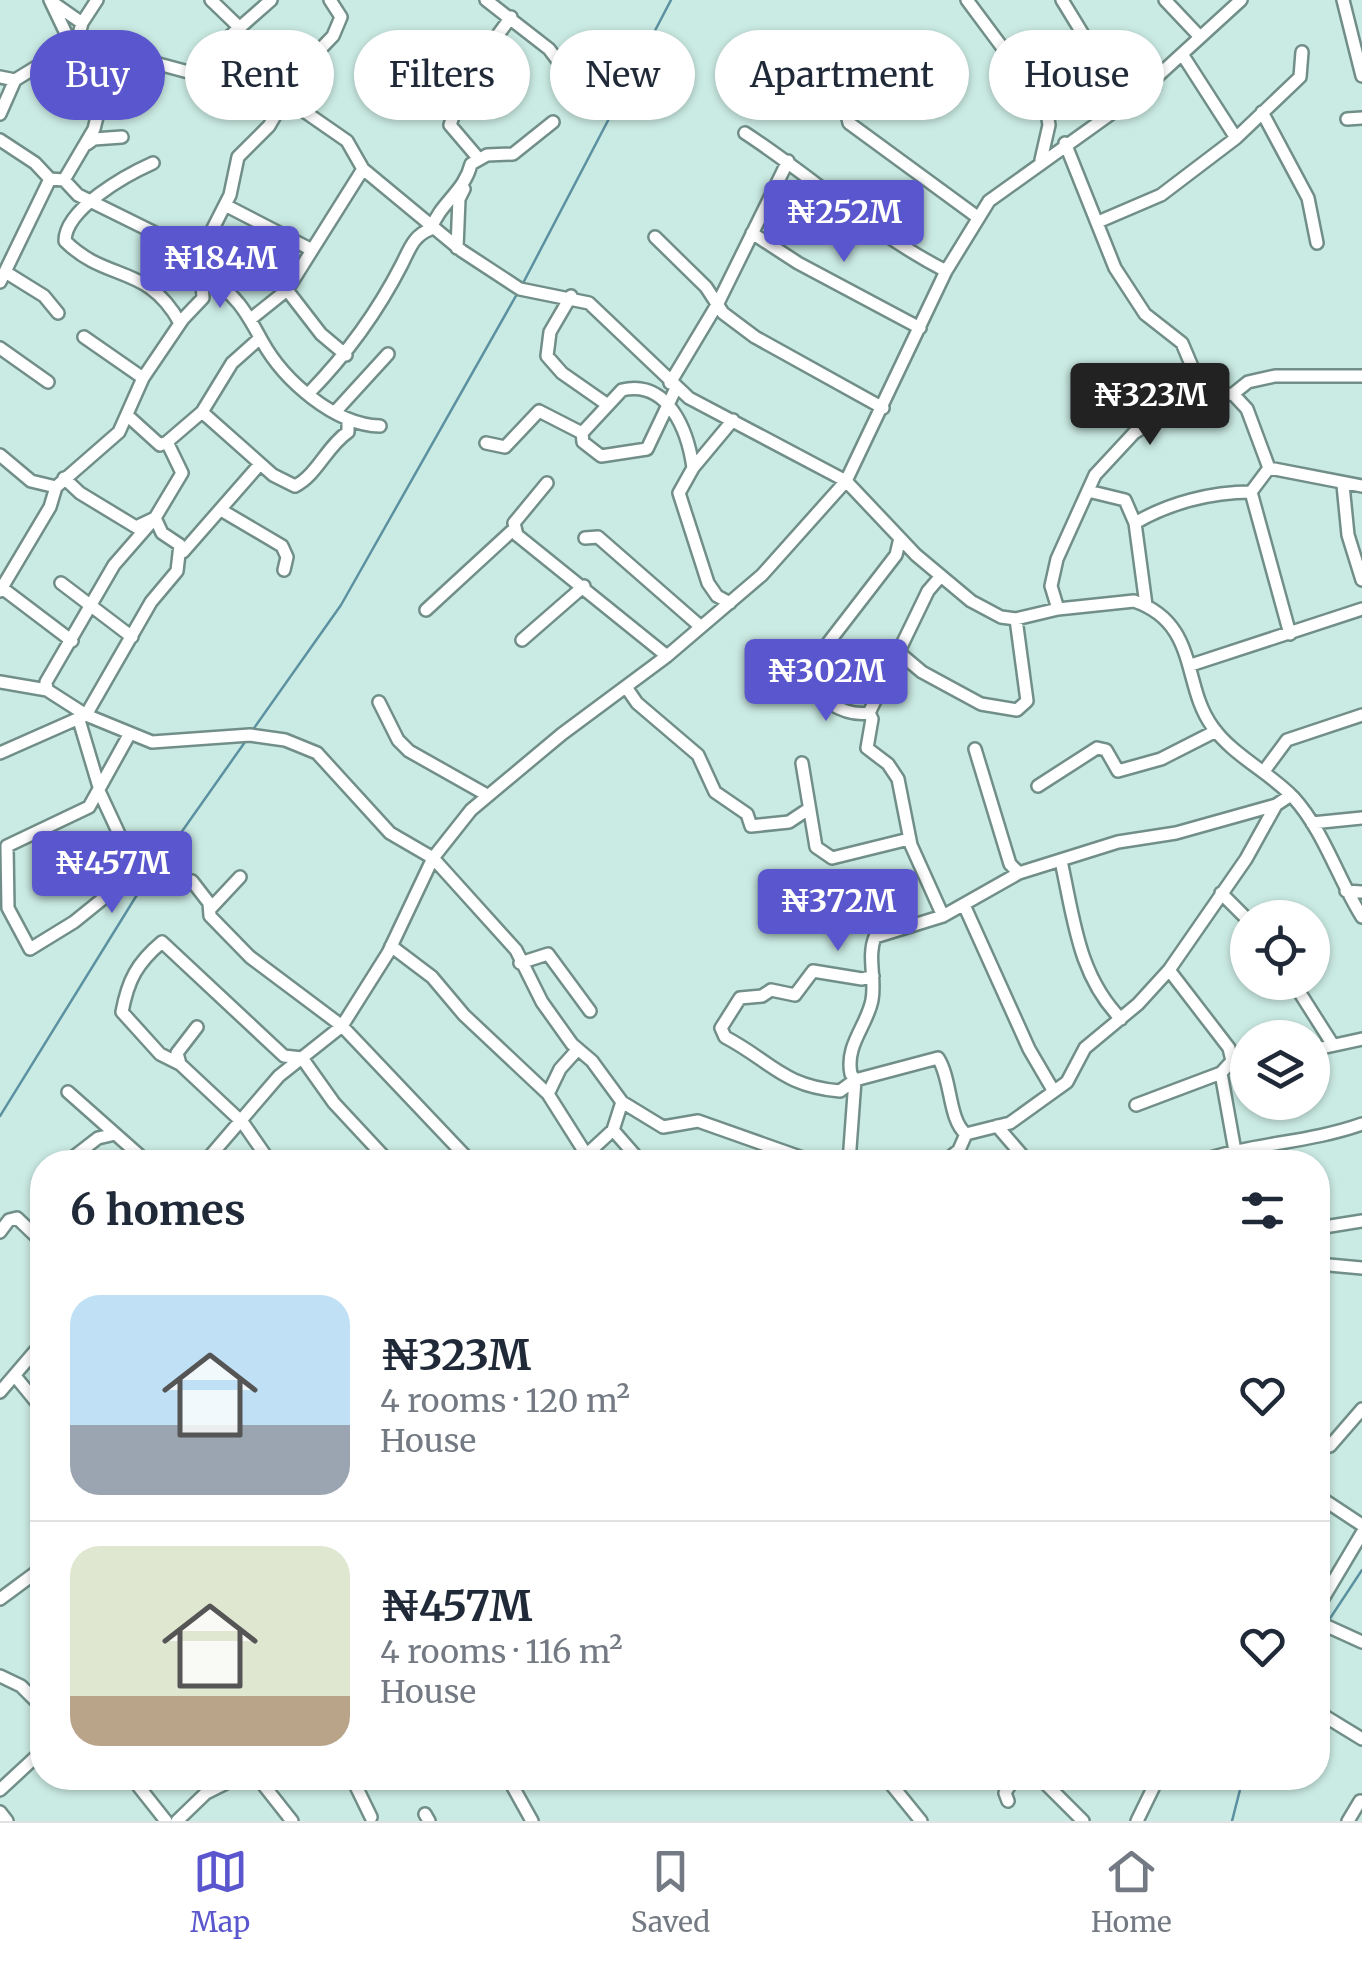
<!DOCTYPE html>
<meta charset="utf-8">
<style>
:root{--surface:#fff;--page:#f6f6f7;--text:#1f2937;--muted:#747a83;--line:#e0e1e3;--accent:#5a56ce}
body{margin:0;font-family:Merriweather,serif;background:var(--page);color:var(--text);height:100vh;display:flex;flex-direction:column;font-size:38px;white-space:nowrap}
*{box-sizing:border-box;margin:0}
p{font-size:32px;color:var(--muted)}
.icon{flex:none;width:55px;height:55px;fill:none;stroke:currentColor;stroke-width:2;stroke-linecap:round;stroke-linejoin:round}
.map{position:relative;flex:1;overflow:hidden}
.details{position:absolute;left:30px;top:1150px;width:1300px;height:640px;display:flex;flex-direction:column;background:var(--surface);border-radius:40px;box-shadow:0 2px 8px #0004}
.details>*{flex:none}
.guide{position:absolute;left:30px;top:30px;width:1302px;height:90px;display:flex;gap:20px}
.controls{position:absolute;left:1230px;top:900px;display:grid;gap:20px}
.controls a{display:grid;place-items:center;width:100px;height:100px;border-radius:50%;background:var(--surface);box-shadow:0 2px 8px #0004;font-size:50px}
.price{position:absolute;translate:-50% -85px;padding:0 22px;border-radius:10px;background:var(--accent);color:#fff;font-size:32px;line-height:65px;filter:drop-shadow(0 2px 5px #0008)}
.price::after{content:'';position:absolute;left:50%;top:60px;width:30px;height:22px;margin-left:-15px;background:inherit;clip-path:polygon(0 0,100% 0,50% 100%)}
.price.current{background:#222;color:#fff}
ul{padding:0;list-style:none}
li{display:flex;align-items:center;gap:30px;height:250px;padding:0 40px}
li+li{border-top:2px solid var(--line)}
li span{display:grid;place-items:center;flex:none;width:280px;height:200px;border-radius:30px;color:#555}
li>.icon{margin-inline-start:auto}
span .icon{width:120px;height:120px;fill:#fffc;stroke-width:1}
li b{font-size:42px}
h2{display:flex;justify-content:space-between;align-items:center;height:120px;padding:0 40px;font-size:42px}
.chip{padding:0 35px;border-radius:45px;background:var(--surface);box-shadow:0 2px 8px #0004;font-size:35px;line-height:90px}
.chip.current{background:var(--accent);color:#fff}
.menu{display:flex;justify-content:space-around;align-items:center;height:140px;border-top:2px solid var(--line);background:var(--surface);font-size:28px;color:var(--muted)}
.menu a{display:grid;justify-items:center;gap:5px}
.menu .current{color:var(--accent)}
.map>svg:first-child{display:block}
</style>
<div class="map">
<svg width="1362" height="1821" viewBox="0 0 1362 1821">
<rect width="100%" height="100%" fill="#caebe3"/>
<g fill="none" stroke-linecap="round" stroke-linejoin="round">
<path stroke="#5c91a1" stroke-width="2.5" d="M521,287L671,0
M252,731L341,605L517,294
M0,1116L135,898L245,742
M1327,1623L1362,1570
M1318,1638L1323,1630
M1232,1821L1243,1778"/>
<g stroke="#718f88" stroke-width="16">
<path id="minor" d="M50,0L71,44
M211,0L239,27
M486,0L549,49L570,77
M967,0L1046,106L1049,125L1041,160
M1062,0L1125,103
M1165,0L1200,37
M1343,0L1362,76
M52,2L82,23
M77,42L82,23L97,0
M794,61L843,98L849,123L976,216
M204,76L229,37L271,0
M0,77L15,80L77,42L285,98L347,141L363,169L462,251L520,289L589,303L689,398L846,481L916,555L971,601L1001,617L1016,619L1058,609L1134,601C1199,623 1182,685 1212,726C1232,755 1269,772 1293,797C1324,831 1338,879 1362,917
M1262,112L1308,198L1317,243
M0,114L15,80
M1347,119L1362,118
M745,133C814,178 872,233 946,271
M1236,138L1300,77L1302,52
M0,140L35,163L50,179L64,180L78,195L157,234L186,255L200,254
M1065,143L1115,268L1145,314L1182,343L1204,395
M87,144L94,139L122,137
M479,159L450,125L458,102L454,95L511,17
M153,163C126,175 65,209 65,241C107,283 147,263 180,323
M64,180L94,129L102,97
M225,205L312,250
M1098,222L1161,195L1236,138L1182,54
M752,233L798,263L920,328
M655,237L706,287L723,313L755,337L883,408
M457,248L459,199L464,189
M7,273L44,296L58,313
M205,279C234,288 249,317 262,341C284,381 335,425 380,426
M0,282L50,179
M571,296L550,332L547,356L562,373L605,403
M252,318L287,290
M84,337L143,378
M0,348L48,382
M346,355L321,334L287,290L363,169
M670,383L718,303L788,161
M309,393C347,354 377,313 402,264C410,248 414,235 431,229C440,203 465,191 471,164L487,155L513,154L553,122
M1233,394L1247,409L1269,468
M202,412L273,475L295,486C317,475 327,446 348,432V420
M335,412L388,354
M582,433L622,390C668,379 688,431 693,468L733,420
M167,442L202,412L232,363L260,338
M486,443L505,447L539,411L582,433L583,442L601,456L647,449L676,388
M0,455L31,481L56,487
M693,468L679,493L708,583L717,596L730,603
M1269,468L1362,486
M64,478L80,493L136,527L155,518L114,565L46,682L47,690L86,715L152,742L250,735L285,740L317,753L390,833L433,858L516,950L542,1002L572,1044L592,1061L622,1102L663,1127L698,1121L814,1162
M547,483L514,523L517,535L667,656
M1343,485L1348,535L1362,580
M1088,491L1125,500L1135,523L1146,605
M1251,492L1290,634
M221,510L282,546L287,557L284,570
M1135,523C1169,503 1211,492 1251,492L1269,468
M585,538L598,537L701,627
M900,538L896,555L805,673C811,697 845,717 869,713L928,591L941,576
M183,552L260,464
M61,583L132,637
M2,588L72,641
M0,591L50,507L56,487L119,432L143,378L183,319L203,298L200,254L230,195L238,157L269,126L304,66L333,36L341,17L330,0
M1058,609L1051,586L1057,559L1095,475L1134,433L1190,398L1233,394L1248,382L1275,376H1362
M426,610L514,529
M522,640L584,586
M897,651L922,672L981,704L1017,710L1027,701L1016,619
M1191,665L1362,609
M0,682L47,690
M626,687L637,703L698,755L715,792L747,814L751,826L789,822L807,810
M379,702L398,740L409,751L487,795
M869,713L872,719L867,748L888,764L898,779L911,845L943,916
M79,720L99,787
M975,749L1010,864L1019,873
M0,753L86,715L151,602L177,571L180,545L162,533L155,518L182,473L167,442L160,445L128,416
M802,763L816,847L832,858L909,839
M1264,771L1287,740L1362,715
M1038,786L1097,748L1106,750L1118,771L1161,759L1216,731
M100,793L133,864L131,876L74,922L30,949L8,908L7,846L89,807L129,735
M1312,823L1362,818
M1061,861C1074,919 1078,975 1121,1019
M192,881L209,903L210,916L250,957L342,1026L471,1162
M1346,891L1362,892
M1221,893L1248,920
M964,905L1029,1049L1053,1090
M211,908L240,877
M391,946L432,977L464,1015L548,1094L560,1069L578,1049
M520,963L548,954L590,1011
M1169,970L1229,1048L1232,1061
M1293,982L1333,1045
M197,1027L177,1053L180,1064L243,1123L270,1162
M1312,1050L1362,1039
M180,1064L160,1054L122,1012C128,980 137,963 162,942L284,1056L302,1058L334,1103L389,1162
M1221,1073L1235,1151
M68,1092L147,1162
M548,1094L591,1162
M622,1102L613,1130L641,1162
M1136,1105L1221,1073L1232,1061L1248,1059
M997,1126L1028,1162
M966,1134C948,1119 952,1080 938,1058L855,1080L851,1074C845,1045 867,1026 872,1000C876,979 867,956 875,937L943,916L1019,873L1118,842L1176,833L1276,805L1291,795
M966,1134L1010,1123L1067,1082L1085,1048L1138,1004L1169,970L1246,859L1276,805
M586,1155L613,1130
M67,1162L98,1138L111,1135
M205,1162L279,1076L342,1026L388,953L433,858L471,810L562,734L667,656L762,575L846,481L946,271L989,201L1137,95L1241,0
M849,1162L855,1080L840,1091C782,1086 771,1061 725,1037L721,1028L740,998L762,996L771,990L795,995L813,971L862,979L873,976
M944,1162L959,1150L966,1134
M1198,1162C1251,1143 1309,1143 1362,1124
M1318,1228L1362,1221
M0,1232L9,1220L17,1218L42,1242
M1318,1264L1362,1268
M15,1376L42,1409
M0,1392L42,1343
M1330,1446L1362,1409
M1318,1496L1362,1525
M0,1599L42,1568
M1318,1607L1362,1533
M1318,1622L1362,1642
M0,1676L21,1686L42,1707
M1318,1712L1362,1739
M132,1778L166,1821
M258,1778L292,1821
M352,1778L371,1817
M508,1778L532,1821
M886,1778L921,1821
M1040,1778L1083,1821
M0,1790L42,1751
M1008,1801L1005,1793L1014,1778
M0,1812L7,1821
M425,1814L429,1821
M177,1821L206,1793L236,1778
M1137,1821L1158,1778
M1348,1821L1360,1801"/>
</g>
<use href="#minor" stroke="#fff" stroke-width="11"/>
</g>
</svg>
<div class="controls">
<a><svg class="icon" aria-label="locate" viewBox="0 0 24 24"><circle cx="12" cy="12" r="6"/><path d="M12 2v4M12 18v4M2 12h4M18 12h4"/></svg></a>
<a><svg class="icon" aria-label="layers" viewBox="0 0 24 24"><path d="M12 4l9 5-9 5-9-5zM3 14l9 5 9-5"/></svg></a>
</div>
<b class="price" style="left:844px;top:265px">₦252M</b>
<b class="price" style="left:220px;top:311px">₦184M</b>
<b class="price current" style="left:1150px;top:448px">₦323M</b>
<b class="price" style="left:826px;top:724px">₦302M</b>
<b class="price" style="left:112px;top:916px">₦457M</b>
<b class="price" style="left:838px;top:954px">₦372M</b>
<div class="guide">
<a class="chip current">Buy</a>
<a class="chip">Rent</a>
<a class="chip">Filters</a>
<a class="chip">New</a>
<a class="chip">Apartment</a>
<a class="chip">House</a>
</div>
<section class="details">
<h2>6 homes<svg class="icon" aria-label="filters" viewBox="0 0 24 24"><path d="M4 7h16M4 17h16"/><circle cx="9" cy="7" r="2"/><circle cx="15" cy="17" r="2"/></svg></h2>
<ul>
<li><span style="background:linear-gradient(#bfe0f5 65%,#9aa5b1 0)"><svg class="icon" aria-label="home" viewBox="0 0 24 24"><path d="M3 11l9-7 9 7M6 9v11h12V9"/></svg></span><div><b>₦323M</b><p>4 rooms · 120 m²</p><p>House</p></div><svg class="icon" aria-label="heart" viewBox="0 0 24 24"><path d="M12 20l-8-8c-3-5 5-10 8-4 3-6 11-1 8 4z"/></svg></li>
<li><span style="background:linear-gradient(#dfe7d0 75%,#b9a48a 0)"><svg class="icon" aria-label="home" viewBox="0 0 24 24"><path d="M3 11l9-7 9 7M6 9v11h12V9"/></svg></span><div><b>₦457M</b><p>4 rooms · 116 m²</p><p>House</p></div><svg class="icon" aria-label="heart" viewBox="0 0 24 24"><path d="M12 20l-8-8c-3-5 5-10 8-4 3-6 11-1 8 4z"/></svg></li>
</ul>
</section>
</div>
<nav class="menu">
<a class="current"><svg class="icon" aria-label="map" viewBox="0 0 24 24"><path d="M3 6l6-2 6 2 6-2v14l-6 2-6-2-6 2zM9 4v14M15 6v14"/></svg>Map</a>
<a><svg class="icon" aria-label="saved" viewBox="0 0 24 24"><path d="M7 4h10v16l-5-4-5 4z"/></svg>Saved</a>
<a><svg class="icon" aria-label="home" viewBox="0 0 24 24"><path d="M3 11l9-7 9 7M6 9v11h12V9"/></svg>Home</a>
</nav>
